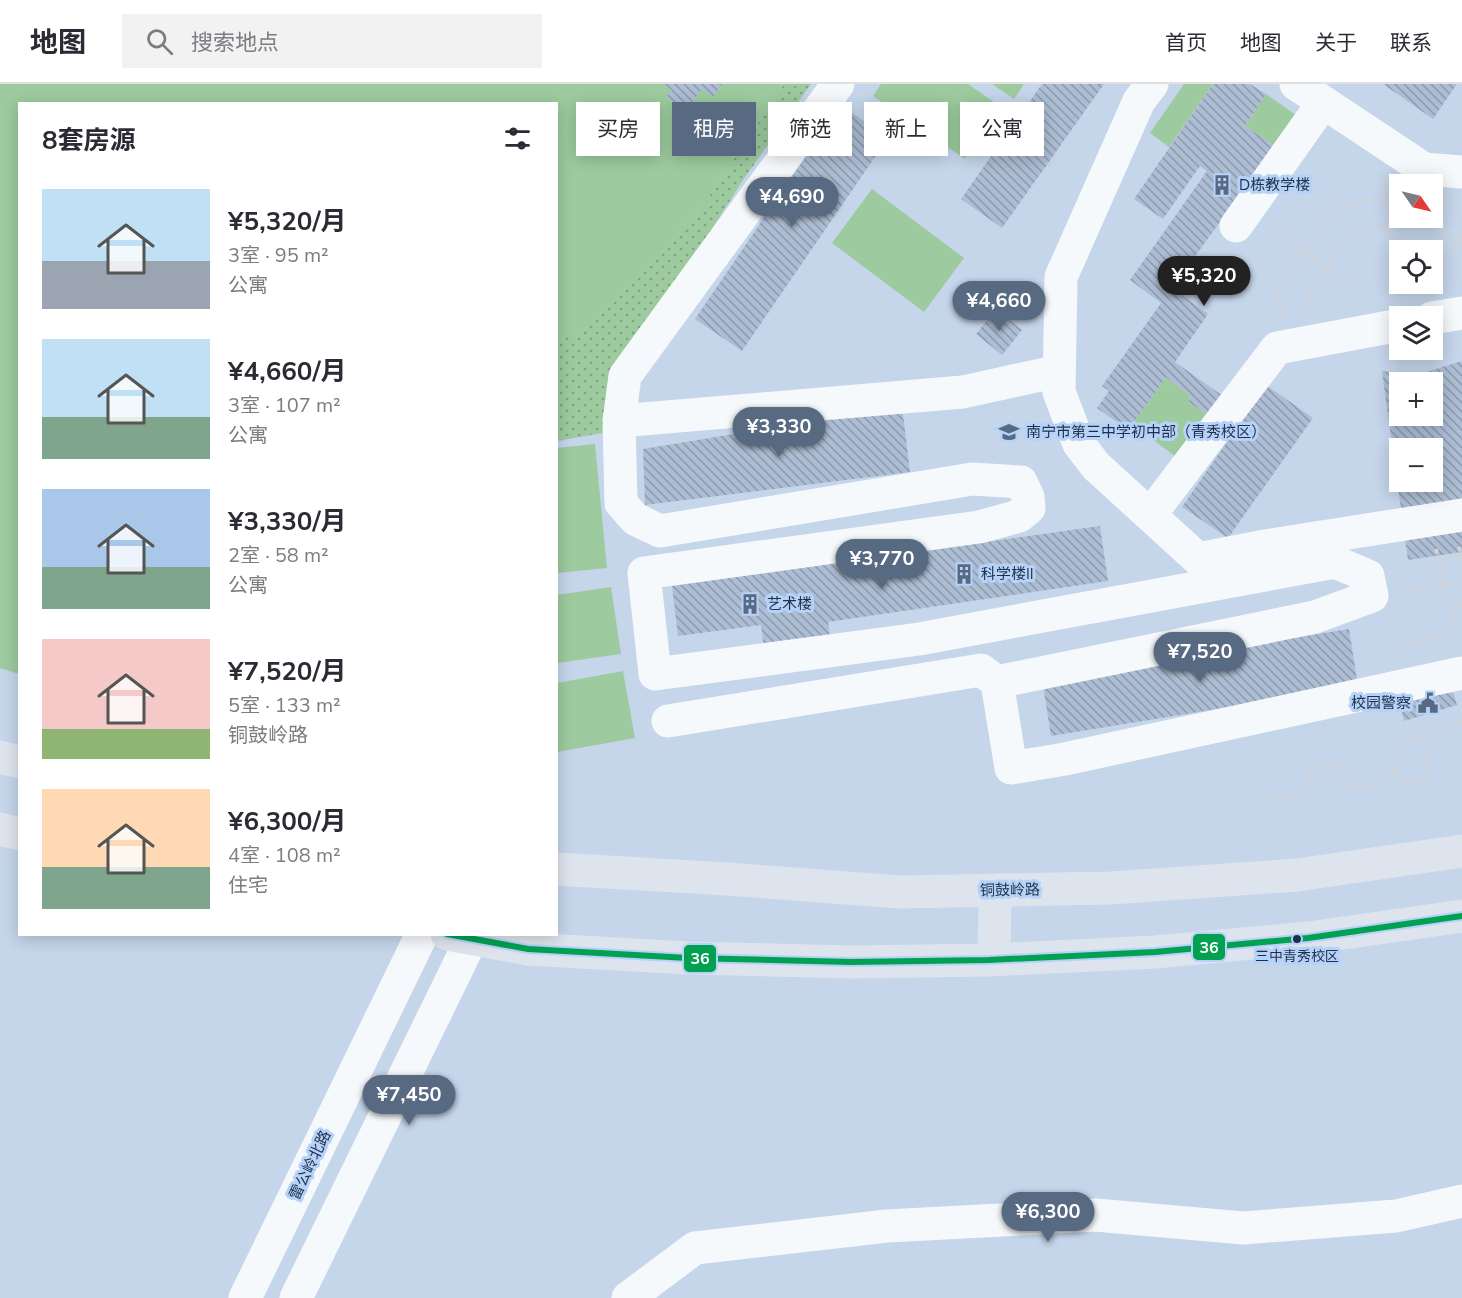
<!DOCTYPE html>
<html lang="zh">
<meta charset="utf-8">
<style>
:root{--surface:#fff;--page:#f2f2f3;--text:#2b2b33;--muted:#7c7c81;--line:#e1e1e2;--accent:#586a81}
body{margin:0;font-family:"Nunito Sans","Noto Sans SC",sans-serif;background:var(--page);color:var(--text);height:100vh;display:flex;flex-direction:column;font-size:22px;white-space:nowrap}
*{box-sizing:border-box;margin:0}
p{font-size:20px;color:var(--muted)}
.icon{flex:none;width:33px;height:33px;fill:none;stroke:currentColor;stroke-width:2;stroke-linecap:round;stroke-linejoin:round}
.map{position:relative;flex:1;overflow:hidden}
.details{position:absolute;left:18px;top:18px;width:540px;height:834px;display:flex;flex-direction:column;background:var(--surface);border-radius:0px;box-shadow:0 3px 15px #0003}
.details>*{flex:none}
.hud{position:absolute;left:576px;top:18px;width:570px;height:54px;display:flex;gap:12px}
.needle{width:39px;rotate:124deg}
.fabs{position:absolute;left:1389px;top:90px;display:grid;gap:12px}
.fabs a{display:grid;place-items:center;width:54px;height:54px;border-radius:0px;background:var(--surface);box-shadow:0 3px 15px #0003;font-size:30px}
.price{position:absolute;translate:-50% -51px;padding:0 14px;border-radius:21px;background:var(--accent);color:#fff;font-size:20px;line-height:39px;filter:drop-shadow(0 2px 3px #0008)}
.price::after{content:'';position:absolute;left:50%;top:36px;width:18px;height:14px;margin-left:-9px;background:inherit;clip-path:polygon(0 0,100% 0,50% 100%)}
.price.current{background:#222;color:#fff}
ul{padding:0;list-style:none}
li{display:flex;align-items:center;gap:18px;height:150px;padding:0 24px}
li span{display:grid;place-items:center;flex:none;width:168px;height:120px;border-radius:0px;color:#555}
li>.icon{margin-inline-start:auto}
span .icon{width:72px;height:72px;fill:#fffc;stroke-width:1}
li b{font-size:26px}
h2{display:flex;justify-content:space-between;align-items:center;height:72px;padding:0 24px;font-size:26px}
.chip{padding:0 21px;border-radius:0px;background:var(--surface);box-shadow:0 3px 15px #0003;font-size:21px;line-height:54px}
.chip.current{background:var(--accent);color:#fff}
header{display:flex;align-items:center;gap:36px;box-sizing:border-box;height:84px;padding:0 30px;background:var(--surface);border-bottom:2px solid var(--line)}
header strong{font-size:28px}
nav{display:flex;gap:33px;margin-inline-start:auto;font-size:21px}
.search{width:420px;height:54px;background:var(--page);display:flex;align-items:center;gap:15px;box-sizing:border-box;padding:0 21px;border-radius:0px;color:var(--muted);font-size:22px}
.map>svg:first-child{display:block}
</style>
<header>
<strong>地图</strong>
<div class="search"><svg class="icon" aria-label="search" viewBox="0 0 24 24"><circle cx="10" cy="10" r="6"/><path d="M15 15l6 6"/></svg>搜索地点</div>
<nav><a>首页</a><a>地图</a><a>关于</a><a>联系</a></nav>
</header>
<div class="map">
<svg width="1462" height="1214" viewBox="0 0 1462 1214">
<defs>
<pattern id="grass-dots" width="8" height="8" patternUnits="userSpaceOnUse" patternTransform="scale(1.5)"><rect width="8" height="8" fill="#9dcb9f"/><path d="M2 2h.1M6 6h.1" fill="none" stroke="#7fa584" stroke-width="1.8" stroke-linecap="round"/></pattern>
<pattern id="building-back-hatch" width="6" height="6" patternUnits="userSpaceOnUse" patternTransform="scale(1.5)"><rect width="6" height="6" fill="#adbdd3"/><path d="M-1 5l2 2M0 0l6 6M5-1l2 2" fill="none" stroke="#8c9aad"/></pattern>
</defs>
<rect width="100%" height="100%" fill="#c5d5ea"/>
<path fill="url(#grass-dots)" d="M784,0H811L743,96L688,183L608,348L557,357L556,257L585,245L650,182L705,118Z"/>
<path fill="#9dcb9f" d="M0,0H784L705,118L650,182L585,245L557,257L556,20H20L19,590L0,584Z
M881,0H968L1001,23L965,75L873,12Z
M992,0H1024L1014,15Z
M1184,0H1213L1169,63L1150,49Z
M1266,10L1296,31L1275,62L1245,42Z
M872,105L964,174L924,228L832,159Z
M1166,293L1190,311L1189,318L1206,330L1175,372L1131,340Z
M595,360L607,484L557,489V364Z
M611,503L621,570L557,579V511Z
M623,587L635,654L557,668V599Z"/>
<path fill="url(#building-back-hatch)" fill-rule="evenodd" d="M663,0H722L713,13L702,5L686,27L666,13L672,6Z
M1042,0H1104L1002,144L961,115Z
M1213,0H1250L1266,10L1245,42L1275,62L1172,204L1208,230L1175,278L1247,329L1266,301L1313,334L1228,454L1182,423L1236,345L1213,335L1189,318L1190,311L1166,293L1128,346L1097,324L1109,307L1102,302L1161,219L1130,196L1207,87L1200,82L1163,135L1134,115Z
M1383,0H1457L1433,35Z
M841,21L888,54L742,267L695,235Z
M996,225L1022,246L1002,271L976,250Z
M1462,277V468L1408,476L1382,287L1417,291ZM1400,298H1432V332H1400ZM1400,364H1432V398H1400Z
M902,322L910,388L645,421L643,365Z
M1100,442L1108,497L828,538L834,580L767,589L761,541L678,552L672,502Z
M1349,545L1358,602L1051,652L1042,595Z
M1451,602L1457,621L1404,637L1399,616Z"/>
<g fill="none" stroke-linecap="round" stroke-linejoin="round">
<path stroke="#ced3db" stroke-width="4" stroke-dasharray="4.5 3" stroke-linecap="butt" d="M1382,93L1398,186
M1443,118L1462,132
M1269,145L1364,207
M1434,193L1462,150
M1307,227L1306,212L1349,148L1426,136L1462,163
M1282,234L1278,207L1334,124L1386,113L1400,112
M1459,463L1462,477
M1439,477L1461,473
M1402,507L1462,498
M1450,523L1462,521
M1403,573L1400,561L1456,547L1436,465
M1393,688L1398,697L1429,695L1428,659L1412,656
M1269,716L1302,711L1314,684L1340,682L1348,704L1388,699L1402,665L1420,648L1462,638"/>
<path stroke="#f6f9fc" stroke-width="33" d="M838,0L625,292L619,337L621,419L635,435L660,447L972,395L1021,398L1028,413L1029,424L1019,432L979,443L644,489L655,590L919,555L1335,478L1368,492L1372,512L1315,533L997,598L1011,684L1065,675L1462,589
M1152,0L1139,17L1061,193L1059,308L1079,360L1096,382L1198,475L1265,462L1462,431
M1296,0L1424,85L1462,88
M1236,142L1323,19
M1432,234L1462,229
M619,337L963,308L1059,287
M1150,431L1277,264L1400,241
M668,637L981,586L997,598
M245,1214L422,850
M296,1214L474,850
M628,1214L695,1164L887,1142L1096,1131L1243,1144L1396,1132L1462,1117"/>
<path stroke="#dee4ed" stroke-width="33" d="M0,673L20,678
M0,745L20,750
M556,785L727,795L899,808L1111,804L1297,791L1462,767
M447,850L528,865L688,874L851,878L989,876L1155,868L1308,854L1462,832
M994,875L995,806"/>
<g stroke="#b6d2f9" stroke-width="10">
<path id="bus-1" d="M447,850L528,865L688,874L851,878L989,876L1155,868L1308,854L1462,832"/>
</g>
<use href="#bus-1" stroke="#02a051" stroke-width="6"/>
</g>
<defs>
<g id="building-bare" transform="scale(1.62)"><path d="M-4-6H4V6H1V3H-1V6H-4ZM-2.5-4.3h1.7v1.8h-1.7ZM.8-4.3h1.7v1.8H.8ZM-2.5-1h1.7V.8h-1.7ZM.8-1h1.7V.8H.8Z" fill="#586a81" stroke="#b6d2f9" stroke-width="2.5" paint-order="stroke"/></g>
<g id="school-bare" transform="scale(1.62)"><path d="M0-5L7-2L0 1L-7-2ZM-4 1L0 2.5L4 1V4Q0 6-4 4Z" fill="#586a81" stroke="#b6d2f9" stroke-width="2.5" paint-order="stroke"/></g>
<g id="civic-bare" transform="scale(1.62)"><path d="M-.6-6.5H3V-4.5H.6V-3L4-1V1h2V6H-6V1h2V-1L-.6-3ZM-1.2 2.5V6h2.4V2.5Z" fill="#586a81" stroke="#b6d2f9" stroke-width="2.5" paint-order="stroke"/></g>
</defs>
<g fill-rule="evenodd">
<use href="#building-bare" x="1222" y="101"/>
<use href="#school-bare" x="1009" y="348"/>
<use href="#building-bare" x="964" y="490"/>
<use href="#building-bare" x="750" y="520"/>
<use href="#civic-bare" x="1428" y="619"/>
</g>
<circle fill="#1e3049" stroke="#b6d2f9" stroke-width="2" cx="1297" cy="855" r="5"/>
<g text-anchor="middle" stroke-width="6" stroke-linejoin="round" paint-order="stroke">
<g font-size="14" fill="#1e3049" stroke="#b6d2f9">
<text x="1297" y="877">三中青秀校区</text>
</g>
<g font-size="15" fill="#1e3049" stroke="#b6d2f9" text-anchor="start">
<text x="1239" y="106">D栋教学楼</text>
<text x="1026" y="353">南宁市第三中学初中部（青秀校区）</text>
<text x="981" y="495">科学楼II</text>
<text x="767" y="525">艺术楼</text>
<text x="1411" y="624" text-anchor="end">校园警察</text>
</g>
<g font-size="15" fill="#1e3049" stroke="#b6d2f9">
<text transform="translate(1010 806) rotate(-1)" y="5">铜鼓岭路</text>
<text transform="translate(310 1081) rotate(-64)" y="5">雷公岭北路</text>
</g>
</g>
<g stroke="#b6d2f9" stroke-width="2">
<rect x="1192" y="849" width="34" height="28" rx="6" fill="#02a051"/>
<rect x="683" y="860" width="34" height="29" rx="6" fill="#02a051"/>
</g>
<g font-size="16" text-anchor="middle" font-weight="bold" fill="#fff">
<text x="1209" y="869">36</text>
<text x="700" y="880">36</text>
</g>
</svg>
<div class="fabs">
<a><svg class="needle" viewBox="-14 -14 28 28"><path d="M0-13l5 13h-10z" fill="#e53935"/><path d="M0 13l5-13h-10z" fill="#7c7c81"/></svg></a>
<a><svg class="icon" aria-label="locate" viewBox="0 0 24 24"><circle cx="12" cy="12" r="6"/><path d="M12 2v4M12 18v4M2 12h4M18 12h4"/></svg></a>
<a><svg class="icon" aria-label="layers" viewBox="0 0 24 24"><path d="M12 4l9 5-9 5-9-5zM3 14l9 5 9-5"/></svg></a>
<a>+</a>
<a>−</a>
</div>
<b class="price" style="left:792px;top:144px">¥4,690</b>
<b class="price current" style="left:1204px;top:223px">¥5,320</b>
<b class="price" style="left:999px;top:248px">¥4,660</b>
<b class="price" style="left:779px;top:374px">¥3,330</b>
<b class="price" style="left:882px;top:506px">¥3,770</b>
<b class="price" style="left:1200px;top:599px">¥7,520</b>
<b class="price" style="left:409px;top:1042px">¥7,450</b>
<b class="price" style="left:1048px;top:1159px">¥6,300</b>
<div class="hud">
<a class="chip">买房</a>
<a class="chip current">租房</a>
<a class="chip">筛选</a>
<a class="chip">新上</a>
<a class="chip">公寓</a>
</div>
<section class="details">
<h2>8套房源<svg class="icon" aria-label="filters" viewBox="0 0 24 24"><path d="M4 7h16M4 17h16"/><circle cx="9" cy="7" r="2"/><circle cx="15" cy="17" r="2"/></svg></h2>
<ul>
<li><span style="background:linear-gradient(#bfe0f5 60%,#9aa5b1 0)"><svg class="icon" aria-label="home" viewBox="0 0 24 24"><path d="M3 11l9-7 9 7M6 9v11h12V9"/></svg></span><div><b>¥5,320/月</b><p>3室 · 95 m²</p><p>公寓</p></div></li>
<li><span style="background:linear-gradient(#bfe0f5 65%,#7fa58c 0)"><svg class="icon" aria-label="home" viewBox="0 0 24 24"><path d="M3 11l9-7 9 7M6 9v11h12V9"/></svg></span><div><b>¥4,660/月</b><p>3室 · 107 m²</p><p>公寓</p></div></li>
<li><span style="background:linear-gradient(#a9c7e8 65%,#7fa58c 0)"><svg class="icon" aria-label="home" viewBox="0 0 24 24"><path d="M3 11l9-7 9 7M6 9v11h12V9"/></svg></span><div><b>¥3,330/月</b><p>2室 · 58 m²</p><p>公寓</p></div></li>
<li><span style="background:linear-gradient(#f6c9c9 75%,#8fb573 0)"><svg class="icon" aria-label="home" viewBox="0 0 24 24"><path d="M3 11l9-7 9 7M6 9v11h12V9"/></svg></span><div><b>¥7,520/月</b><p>5室 · 133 m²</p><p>铜鼓岭路</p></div></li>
<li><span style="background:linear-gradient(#ffd9b3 65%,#7fa58c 0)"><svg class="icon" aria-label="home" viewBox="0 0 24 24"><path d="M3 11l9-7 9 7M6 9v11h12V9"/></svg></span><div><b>¥6,300/月</b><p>4室 · 108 m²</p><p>住宅</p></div></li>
</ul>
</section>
</div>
